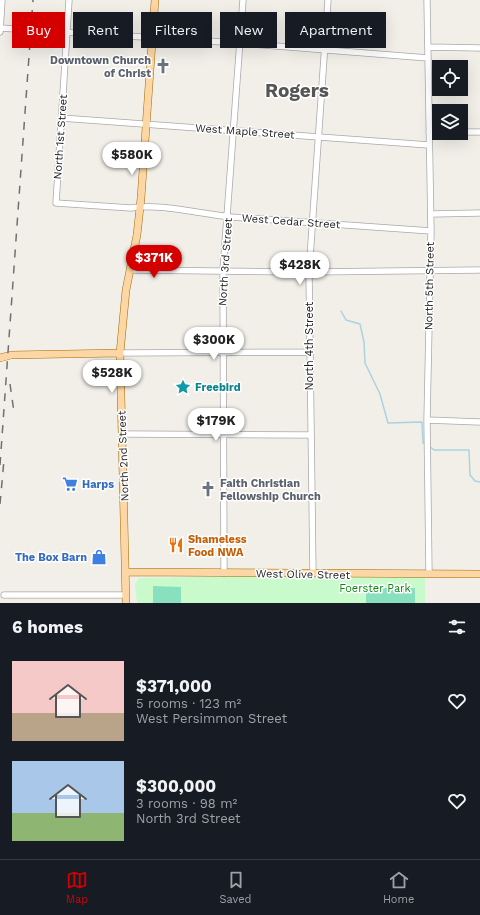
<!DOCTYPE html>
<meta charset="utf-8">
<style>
:root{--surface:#171b24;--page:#242831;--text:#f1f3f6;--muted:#9ea1a6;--line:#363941;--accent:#d40000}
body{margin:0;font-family:"Work Sans",sans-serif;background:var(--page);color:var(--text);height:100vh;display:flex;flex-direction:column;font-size:15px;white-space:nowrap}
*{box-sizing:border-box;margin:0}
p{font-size:13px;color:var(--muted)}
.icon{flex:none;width:22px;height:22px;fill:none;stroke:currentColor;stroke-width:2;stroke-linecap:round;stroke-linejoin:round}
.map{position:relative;height:603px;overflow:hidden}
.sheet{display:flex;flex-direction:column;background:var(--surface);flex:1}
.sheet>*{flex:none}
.top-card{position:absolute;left:12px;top:12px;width:456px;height:36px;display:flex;gap:8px}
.controls{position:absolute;left:432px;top:60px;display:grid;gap:8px}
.controls a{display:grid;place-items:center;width:36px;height:36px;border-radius:0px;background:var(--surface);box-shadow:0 4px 16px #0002;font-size:20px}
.price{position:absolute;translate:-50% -34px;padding:0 9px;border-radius:14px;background:#fff;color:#222;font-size:13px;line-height:26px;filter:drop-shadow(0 1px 2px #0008)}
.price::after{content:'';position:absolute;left:50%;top:24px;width:12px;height:9px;margin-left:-6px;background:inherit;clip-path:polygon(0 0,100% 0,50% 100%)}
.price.selected{background:var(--accent);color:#fff}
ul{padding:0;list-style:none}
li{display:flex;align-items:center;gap:12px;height:100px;padding:0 12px}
li span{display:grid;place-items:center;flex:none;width:112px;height:80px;border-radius:0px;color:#555}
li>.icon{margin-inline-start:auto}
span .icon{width:48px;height:48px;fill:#fffc;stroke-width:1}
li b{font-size:17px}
h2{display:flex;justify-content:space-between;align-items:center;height:48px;padding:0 12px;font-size:17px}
.pill{padding:0 14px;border-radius:0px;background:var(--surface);box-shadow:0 4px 16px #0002;font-size:14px;line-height:36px}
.pill.selected{background:var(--accent);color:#fff}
.tab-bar{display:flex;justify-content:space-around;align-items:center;height:56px;border-top:1px solid var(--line);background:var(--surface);font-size:11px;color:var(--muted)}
.tab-bar a{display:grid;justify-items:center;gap:2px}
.tab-bar .selected{color:var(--accent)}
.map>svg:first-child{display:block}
</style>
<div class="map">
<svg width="480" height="603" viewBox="0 0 480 603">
<rect width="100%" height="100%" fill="#f2efe9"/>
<path fill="#c8facc" d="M425,573V603H137L135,584L139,578Z"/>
<path fill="#88e0be" d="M153,586L181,587V603H153Z
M366,588H415V603H366Z"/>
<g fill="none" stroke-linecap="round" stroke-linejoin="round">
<path stroke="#aad3df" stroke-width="1.5" d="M341,311L346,320L360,324L364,342L365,363L380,394L388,423L422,422L423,443L426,444
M429,446L434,450H469L470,475L475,481L480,482"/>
<g stroke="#a9a9a9" stroke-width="7">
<path id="minor" d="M69,0L56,203L131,208C160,203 200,214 231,217C297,222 364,226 431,231
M427,0L431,231L427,420L429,573
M0,28L239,43L428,58
M0,32L2,0
M428,47L480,48
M61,118L429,145
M429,132H439
M461,132H480
M431,214L480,213
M130,270L309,272L480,270
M120,353L309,352
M427,420L480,422
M122,434L310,435
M224,573L223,270L243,0
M313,573L309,272L328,0
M4,595H126"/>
</g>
<g stroke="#a06b00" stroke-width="8">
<path id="major" d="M0,358L11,355L120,353
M126,572L480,574
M126,603L120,353L126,290L137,235L141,198L155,0"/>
</g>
<use href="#minor" stroke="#fff" stroke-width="5.5"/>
<use href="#major" stroke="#fcd6a4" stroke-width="7"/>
<path stroke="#707070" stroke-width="1.5" stroke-dasharray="8 8" stroke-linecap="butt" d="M10,384L14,412
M0,465L33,0
M0,504L4,460"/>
</g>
<defs>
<g id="church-bare" transform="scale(1.2)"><path d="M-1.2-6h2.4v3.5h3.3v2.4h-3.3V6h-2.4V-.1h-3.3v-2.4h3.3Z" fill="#6b7280" stroke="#fff" stroke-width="2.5" paint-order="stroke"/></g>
<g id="sight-bare" transform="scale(1.2)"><path d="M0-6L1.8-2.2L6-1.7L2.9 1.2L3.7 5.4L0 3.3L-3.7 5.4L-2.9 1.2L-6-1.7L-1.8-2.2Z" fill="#0f9aa8" stroke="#fff" stroke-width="2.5" paint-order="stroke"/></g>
<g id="supermarket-bare" transform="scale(1.2)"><path d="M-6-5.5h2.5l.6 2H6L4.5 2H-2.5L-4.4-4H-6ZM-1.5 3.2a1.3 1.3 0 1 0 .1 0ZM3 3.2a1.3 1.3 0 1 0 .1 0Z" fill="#3f7fe0" stroke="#fff" stroke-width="2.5" paint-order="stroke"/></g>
<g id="restaurant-bare" transform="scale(1.2)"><path d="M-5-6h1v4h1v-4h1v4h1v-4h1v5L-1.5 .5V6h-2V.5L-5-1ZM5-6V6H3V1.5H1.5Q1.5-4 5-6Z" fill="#e8710a" stroke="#fff" stroke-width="2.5" paint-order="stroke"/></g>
<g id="shop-bare" transform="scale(1.2)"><path d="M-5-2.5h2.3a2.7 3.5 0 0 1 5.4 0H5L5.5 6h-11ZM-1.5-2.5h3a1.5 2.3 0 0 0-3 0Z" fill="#3f7fe0" stroke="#fff" stroke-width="2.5" paint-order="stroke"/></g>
</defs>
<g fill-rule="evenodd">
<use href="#church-bare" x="163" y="66"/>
<use href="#sight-bare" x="183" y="387"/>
<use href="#supermarket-bare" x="70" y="484"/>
<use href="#church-bare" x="208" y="489"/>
<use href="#restaurant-bare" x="176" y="545"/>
<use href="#shop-bare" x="99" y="557"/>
</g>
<g text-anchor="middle" stroke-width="3" stroke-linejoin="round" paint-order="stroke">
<g font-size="11" font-weight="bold" fill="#5b616d" stroke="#fff" text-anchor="end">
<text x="151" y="64">Downtown Church<tspan x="151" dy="13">of Christ</tspan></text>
<text x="220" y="487" text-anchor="start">Faith Christian<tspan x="220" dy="13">Fellowship Church</tspan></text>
</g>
<g font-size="11" fill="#222" stroke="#fff">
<text transform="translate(245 131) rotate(4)" y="4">West Maple Street</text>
<text transform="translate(60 137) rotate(-86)" y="4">North 1st Street</text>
<text transform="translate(291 221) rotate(4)" y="4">West Cedar Street</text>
<text transform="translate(225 262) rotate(-86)" y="4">North 3rd Street</text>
<text transform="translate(429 286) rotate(-89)" y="4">North 5th Street</text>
<text transform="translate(309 346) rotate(-90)" y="4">North 4th Street</text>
<text transform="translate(123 456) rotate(-92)" y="4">North 2nd Street</text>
<text transform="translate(303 574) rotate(1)" y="4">West Olive Street</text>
</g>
<g font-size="11" font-weight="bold" fill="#0d838f" stroke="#fff" text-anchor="start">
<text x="195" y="391">Freebird</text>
</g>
<g font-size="11" font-weight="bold" fill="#366cbe" stroke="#fff" text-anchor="start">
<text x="82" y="488">Harps</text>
<text x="87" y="561" text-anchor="end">The Box Barn</text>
</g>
<g font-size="11" font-weight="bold" fill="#c56008" stroke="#fff" text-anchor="start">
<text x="188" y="543">Shameless<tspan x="188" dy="13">Food NWA</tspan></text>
</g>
<g font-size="11" fill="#0c8416" stroke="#fff">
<text x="375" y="592">Foerster Park</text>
</g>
<g font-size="19" font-weight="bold" fill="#555" stroke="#fff">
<text x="297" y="97">Rogers</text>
</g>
</g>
</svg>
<div class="controls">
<a><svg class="icon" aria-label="locate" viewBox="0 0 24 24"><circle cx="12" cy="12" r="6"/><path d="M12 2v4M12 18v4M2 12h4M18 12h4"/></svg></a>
<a><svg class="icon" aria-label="layers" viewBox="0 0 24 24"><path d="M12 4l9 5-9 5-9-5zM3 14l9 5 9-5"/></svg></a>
</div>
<b class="price" style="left:132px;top:176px">$580K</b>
<b class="price selected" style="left:154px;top:279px">$371K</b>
<b class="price" style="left:300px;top:286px">$428K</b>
<b class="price" style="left:214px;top:361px">$300K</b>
<b class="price" style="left:112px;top:394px">$528K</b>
<b class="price" style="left:216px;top:442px">$179K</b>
<div class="top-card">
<a class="pill selected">Buy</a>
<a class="pill">Rent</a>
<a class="pill">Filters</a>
<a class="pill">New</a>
<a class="pill">Apartment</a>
</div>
</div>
<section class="sheet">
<h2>6 homes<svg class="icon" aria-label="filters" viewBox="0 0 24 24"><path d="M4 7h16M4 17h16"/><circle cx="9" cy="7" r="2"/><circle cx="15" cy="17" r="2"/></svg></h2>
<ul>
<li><span style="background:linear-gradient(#f6c9c9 65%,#b9a48a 0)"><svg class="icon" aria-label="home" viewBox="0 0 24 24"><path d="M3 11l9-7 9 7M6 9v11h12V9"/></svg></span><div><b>$371,000</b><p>5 rooms · 123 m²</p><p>West Persimmon Street</p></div><svg class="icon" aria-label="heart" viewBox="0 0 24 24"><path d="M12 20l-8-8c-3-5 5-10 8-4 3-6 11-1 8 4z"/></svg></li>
<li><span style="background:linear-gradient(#a9c7e8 65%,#8fb573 0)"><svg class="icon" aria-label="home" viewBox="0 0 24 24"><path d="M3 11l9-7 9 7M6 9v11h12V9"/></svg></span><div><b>$300,000</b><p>3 rooms · 98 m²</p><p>North 3rd Street</p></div><svg class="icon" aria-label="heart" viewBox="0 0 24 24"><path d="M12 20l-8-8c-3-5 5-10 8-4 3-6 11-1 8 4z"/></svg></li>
</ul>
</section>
<nav class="tab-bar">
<a class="selected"><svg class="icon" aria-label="map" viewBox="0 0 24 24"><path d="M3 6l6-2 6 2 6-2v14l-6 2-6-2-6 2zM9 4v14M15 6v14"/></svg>Map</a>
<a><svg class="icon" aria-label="saved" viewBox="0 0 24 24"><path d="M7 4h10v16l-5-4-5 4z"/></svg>Saved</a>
<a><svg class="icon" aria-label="home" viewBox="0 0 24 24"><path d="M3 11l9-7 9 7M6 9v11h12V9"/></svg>Home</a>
</nav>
